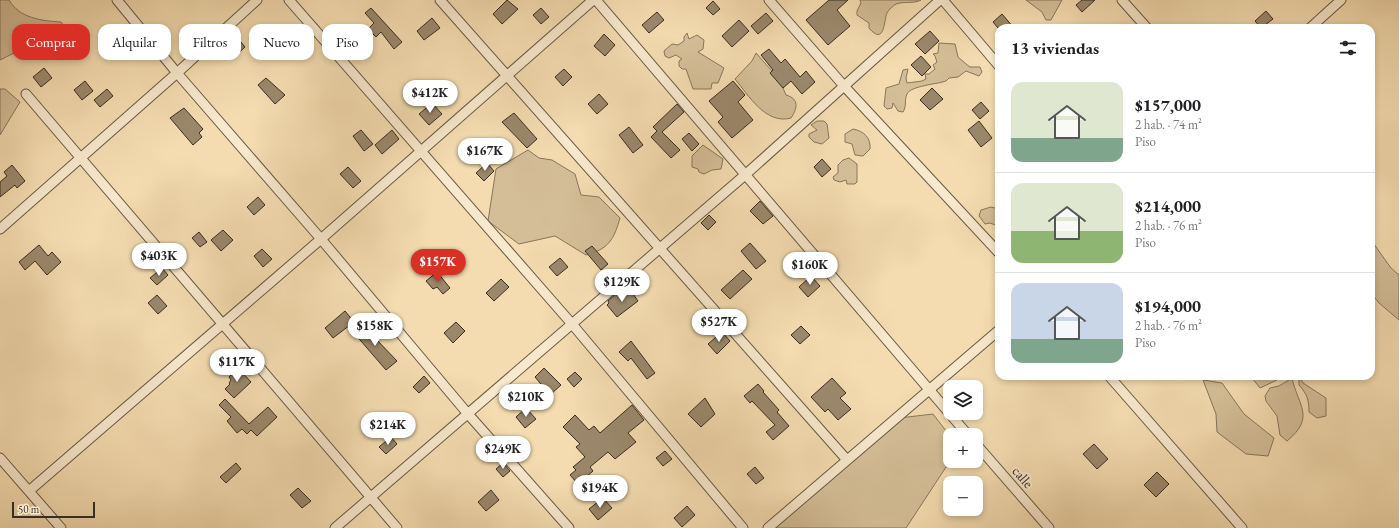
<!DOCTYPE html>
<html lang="es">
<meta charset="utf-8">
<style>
:root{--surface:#fff;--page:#f6f6f6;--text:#202124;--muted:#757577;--line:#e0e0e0;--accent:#d93025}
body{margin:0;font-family:"EB Garamond",serif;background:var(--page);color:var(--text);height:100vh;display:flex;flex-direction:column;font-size:15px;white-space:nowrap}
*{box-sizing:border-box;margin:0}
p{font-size:13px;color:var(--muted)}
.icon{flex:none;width:22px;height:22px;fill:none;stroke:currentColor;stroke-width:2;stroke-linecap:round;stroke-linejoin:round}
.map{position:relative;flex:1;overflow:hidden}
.panel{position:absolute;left:995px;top:24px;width:380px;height:356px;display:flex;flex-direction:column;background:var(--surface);border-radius:12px;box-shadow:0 2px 6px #0003}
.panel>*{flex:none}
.hud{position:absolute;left:12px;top:24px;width:380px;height:36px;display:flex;gap:8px}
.buttons{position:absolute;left:943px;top:380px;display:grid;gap:8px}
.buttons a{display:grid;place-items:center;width:40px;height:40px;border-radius:8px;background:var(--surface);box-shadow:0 2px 6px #0003;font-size:20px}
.scale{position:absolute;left:12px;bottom:10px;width:83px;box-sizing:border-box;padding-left:4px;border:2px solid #3a2d21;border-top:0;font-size:11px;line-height:14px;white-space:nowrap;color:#3a2d21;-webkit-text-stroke:3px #f8e8cc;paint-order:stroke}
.price{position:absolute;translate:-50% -34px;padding:0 9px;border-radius:14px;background:#fff;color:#222;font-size:13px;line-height:26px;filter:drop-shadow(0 1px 2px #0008)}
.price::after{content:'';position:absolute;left:50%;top:24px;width:12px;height:9px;margin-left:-6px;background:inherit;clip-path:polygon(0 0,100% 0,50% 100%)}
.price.on{background:var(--accent);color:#fff}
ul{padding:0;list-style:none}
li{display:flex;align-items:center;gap:12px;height:100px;padding:0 16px}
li+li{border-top:1px solid var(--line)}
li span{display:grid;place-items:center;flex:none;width:112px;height:80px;border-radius:12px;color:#555}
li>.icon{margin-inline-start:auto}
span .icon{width:48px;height:48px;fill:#fffc;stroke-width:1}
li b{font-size:17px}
h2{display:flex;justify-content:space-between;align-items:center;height:48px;padding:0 16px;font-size:17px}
.tag{padding:0 14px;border-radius:12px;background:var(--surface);box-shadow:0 2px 6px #0003;font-size:14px;line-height:36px}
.tag.on{background:var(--accent);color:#fff}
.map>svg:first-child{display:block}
</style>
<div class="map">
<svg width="1399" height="528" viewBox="0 0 1399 528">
<rect width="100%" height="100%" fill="#f4dcb0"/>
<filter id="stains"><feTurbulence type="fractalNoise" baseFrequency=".005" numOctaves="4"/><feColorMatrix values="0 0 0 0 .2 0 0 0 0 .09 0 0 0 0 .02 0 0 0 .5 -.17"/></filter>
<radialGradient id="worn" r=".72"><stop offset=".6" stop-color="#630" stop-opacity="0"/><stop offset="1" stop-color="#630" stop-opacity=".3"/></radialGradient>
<path fill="#d4be98" stroke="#87765c" d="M0,0H9C19,18 42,21 61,22L72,38L18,51L0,60Z
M860,0H921C914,4 904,1 896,4C893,6 889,9 887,13C884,19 885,47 869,28V23L857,15V11L861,3Z
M1026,0H1062L1051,20H1046L1042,12Z
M687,33L689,39L697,35L704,40L703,49L698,52L724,68L718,83H712L711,89H693L686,69H682L679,66V61L682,59L676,55L669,58L665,56L664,51L672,44L678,45L684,41V37Z
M939,43L955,44L958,57L966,64L970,67H980L982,72L979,76L966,71L958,77L949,78L946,81C938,84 910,86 907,94C904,100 907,106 903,112L898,111L893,103L892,108L887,109L884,106L886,88L899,84L903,70L908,69L906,78L907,83L922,81L926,79L925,74H929L935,69L933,65L937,62L935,56L933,54L938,53Z
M756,53L779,79L786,95C800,99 797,109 791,118C766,125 748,95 735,79L752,61Z
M0,89H5L20,102L0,135Z
M817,121H824L827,124L829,138L822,144L814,142L809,137V134L817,130L811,125Z
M853,129C864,131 871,138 870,149L863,156L855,155L852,144L845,142V134Z
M703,145L723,159L721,169L712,170L704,174L699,172L698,169L692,167V156Z
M528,150L539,158L552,160L575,174L581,195L599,197L620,218C614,239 609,249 586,255L555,236L519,244L488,221L496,169Z
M849,158L857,164V182L855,184H847L846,180L840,182L834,180L833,177L838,173V165L843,160Z
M991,207L999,209L998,226L990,223L985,224L979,216L981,210Z
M1371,240L1391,268L1399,275V320L1379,303L1371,293Z
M1253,376H1280L1277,380L1260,388L1252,378Z
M1299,376L1303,383L1326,398V416L1317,418L1309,412C1309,400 1307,394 1299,385Z
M1292,378C1298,406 1316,417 1287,441L1280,435L1277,416L1266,401L1265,396L1270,388L1279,386Z
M1203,380L1222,383L1244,414L1274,438L1268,456L1246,454L1217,432L1216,414Z
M933,414L950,436V461L906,528H768L899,418Z"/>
<path fill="#9b886b" stroke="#3a2d21" d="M507,0L518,9L502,24L493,14Z
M829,0H848L837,10L850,26L828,45L806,20Z
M1082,0H1095L1082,12L1076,5Z
M713,1L720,9L713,15L706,8Z
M371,8L402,42L394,49L381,32L376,37L368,29L374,23L365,13Z
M541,8L549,17L541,24L533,15Z
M1266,11L1273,19L1261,28L1255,21Z
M657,12L664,20L649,33L642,25Z
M766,13L773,21L758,34L751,26Z
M1002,14L1014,28H998L993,22Z
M432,18L440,28L424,40L417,31Z
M739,20L749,31L732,47L722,36Z
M930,31L939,41L925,54L915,44Z
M604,34L615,45L605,56L594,46Z
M236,36L245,47L234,57L224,46Z
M769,49L781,63L785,59L800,77L806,71L815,82L802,94L791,81L783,88L770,73L773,70L761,55Z
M921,56L931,67L922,76L911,65Z
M44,68L52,78L41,87L33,77Z
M564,69L572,77L563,86L555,77Z
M266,78L285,95L275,104L258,85Z
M85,81L93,91L82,100L74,90Z
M733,81L745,95L738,102L753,120L732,138L718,122L723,117L709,101Z
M932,88L943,99L930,110L920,100Z
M107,89L113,96L100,107L94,100Z
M599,94L608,104L597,114L588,104Z
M981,102L989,111L980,119L972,110Z
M432,103L442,114L429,125L419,114Z
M677,104L684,112L662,132L680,150L671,158L651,137L657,131L653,127Z
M184,108L203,129L199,133L202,137L193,145L170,118Z
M514,113L537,139L527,148L502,122Z
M979,121L992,138L981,147L968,130Z
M629,127L643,145L633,153L619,135Z
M361,130L373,144L364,151L353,136Z
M392,130L399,139L382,154L375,145Z
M689,133L699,144L692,151L682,139Z
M482,139L489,146L478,156L471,149Z
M822,159L831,169L822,177L814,167Z
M487,163L494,171L484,181L476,173Z
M12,165L25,181L17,188L15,185L0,197V182L7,176L4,172Z
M348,167L361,181L353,188L340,174Z
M258,197L265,205L254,215L247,207Z
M760,201L773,216L763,224L750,211Z
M709,215L716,222L708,230L701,223Z
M223,230L233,240L221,251L211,240Z
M199,232L207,242L200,247L192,238Z
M750,243L766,261L756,269L741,251Z
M39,245L48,256L52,252L61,262L47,275L35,261L25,270L19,262Z
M592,246L608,264L601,270L585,251Z
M262,249L272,259L263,267L254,256Z
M560,258L568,267L557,276L549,267Z
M162,268L168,275L157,285L150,278Z
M743,270L752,279L730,299L721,290Z
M437,272L450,288L443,294L437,287L433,289L426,281Z
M811,276L820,286L808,297L799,287Z
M501,279L509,287L494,301L486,293Z
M631,291L638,301L617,317L607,305L609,303L608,301L618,292L623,297Z
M157,295L167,306L158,314L148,303Z
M345,311L354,322L333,338L325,328Z
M456,322L465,331L453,343L444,333Z
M366,324L376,337L375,338L397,361L386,370L354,333Z
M801,326L810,335L800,344L791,335Z
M722,332L730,341L717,354L708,344Z
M631,341L655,373L647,379L631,358L628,361L619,352Z
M238,368L251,382L234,398L225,389L230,384L229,383L231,380L229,377Z
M544,368L561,385L550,395L535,377Z
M575,372L582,379L574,387L567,379Z
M424,376L430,383L419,393L413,387Z
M832,378L846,393L840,398L851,409L838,420L828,409L825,412L811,397Z
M758,384L764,391L763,392L779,410L777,412L789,426L773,440L766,432L775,425L752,401L750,403L744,396Z
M705,398L715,414L701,427L688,414Z
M225,399L249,424L268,407L277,417L257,436L251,430L247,434L242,429L237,433L227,421L231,417L219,405Z
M632,405L644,420L628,433L636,442L615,459L608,452L590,467L593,471L578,484L570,475L576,470L573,467L585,457L576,447L580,444L563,427L575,415L589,430L594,426L600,433Z
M526,408L536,419L525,428L516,417Z
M391,437L397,444L386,454L379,447Z
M1094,444L1108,459L1097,469L1083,454Z
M665,451L672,459L663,466L656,458Z
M236,463L241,469L226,483L220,477Z
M503,463L510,471L503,477L496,469Z
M755,467L764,478L756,484L747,474Z
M1157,472L1169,484L1156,497L1144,485Z
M298,488L311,501L302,508L290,495Z
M491,490L499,500L486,511L478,502Z
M603,498L612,508L598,520L589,509Z
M687,506L695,515L682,527L674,518Z"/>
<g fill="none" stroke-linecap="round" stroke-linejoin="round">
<g stroke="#685945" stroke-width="11">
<path id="minor" d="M117,0L177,73L321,239L468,414L569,528
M289,0L572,324L743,528
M440,0L847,460
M596,0L968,435
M769,0L844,86L999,253
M943,0L999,66
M1122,0L1147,28
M1310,28L1341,0
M26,94L397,528
M0,229L177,73L257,0
M1109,376L1242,528
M976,444L1049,528
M0,458L61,528
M29,491L321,239L593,0
M335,528L745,175L940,0
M768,528L999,330"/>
</g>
<use href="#minor" stroke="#f8e8cc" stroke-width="9"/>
</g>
<g text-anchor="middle" stroke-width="4" stroke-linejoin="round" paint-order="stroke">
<g font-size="14" fill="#3a2d21" stroke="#f8e8cc">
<text transform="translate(1023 477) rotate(49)" y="5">calle</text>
</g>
</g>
<rect width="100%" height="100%" filter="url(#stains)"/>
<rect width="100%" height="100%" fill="url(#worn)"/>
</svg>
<div class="buttons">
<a><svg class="icon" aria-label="layers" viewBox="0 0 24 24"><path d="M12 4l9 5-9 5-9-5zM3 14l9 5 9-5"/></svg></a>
<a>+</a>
<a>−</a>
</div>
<div class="scale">50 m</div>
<b class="price" style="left:430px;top:114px">$412K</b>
<b class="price" style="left:485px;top:172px">$167K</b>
<b class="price" style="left:159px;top:277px">$403K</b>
<b class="price on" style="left:438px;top:283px">$157K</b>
<b class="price" style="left:810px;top:286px">$160K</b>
<b class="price" style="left:622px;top:303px">$129K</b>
<b class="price" style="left:719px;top:343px">$527K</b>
<b class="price" style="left:375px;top:347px">$158K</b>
<b class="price" style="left:237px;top:383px">$117K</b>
<b class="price" style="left:526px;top:418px">$210K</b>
<b class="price" style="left:388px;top:446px">$214K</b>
<b class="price" style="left:503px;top:470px">$249K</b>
<b class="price" style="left:600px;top:509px">$194K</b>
<div class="hud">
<a class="tag on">Comprar</a>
<a class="tag">Alquilar</a>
<a class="tag">Filtros</a>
<a class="tag">Nuevo</a>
<a class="tag">Piso</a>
</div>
<section class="panel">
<h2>13 viviendas<svg class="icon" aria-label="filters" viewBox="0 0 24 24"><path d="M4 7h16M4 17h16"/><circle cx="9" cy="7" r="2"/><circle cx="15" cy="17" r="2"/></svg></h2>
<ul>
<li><span style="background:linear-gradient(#dfe7d0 70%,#7fa58c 0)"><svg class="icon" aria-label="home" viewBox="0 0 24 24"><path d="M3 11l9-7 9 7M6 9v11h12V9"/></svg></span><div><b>$157,000</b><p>2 hab. · 74 m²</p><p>Piso</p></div></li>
<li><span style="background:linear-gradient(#dfe7d0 60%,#8fb573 0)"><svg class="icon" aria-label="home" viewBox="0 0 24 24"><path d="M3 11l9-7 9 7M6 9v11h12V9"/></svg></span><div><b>$214,000</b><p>2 hab. · 76 m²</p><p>Piso</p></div></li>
<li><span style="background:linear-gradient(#c9d6e8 70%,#7fa58c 0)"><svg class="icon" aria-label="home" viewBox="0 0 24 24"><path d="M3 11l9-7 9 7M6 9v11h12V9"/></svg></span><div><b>$194,000</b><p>2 hab. · 76 m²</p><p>Piso</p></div></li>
</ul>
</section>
</div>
